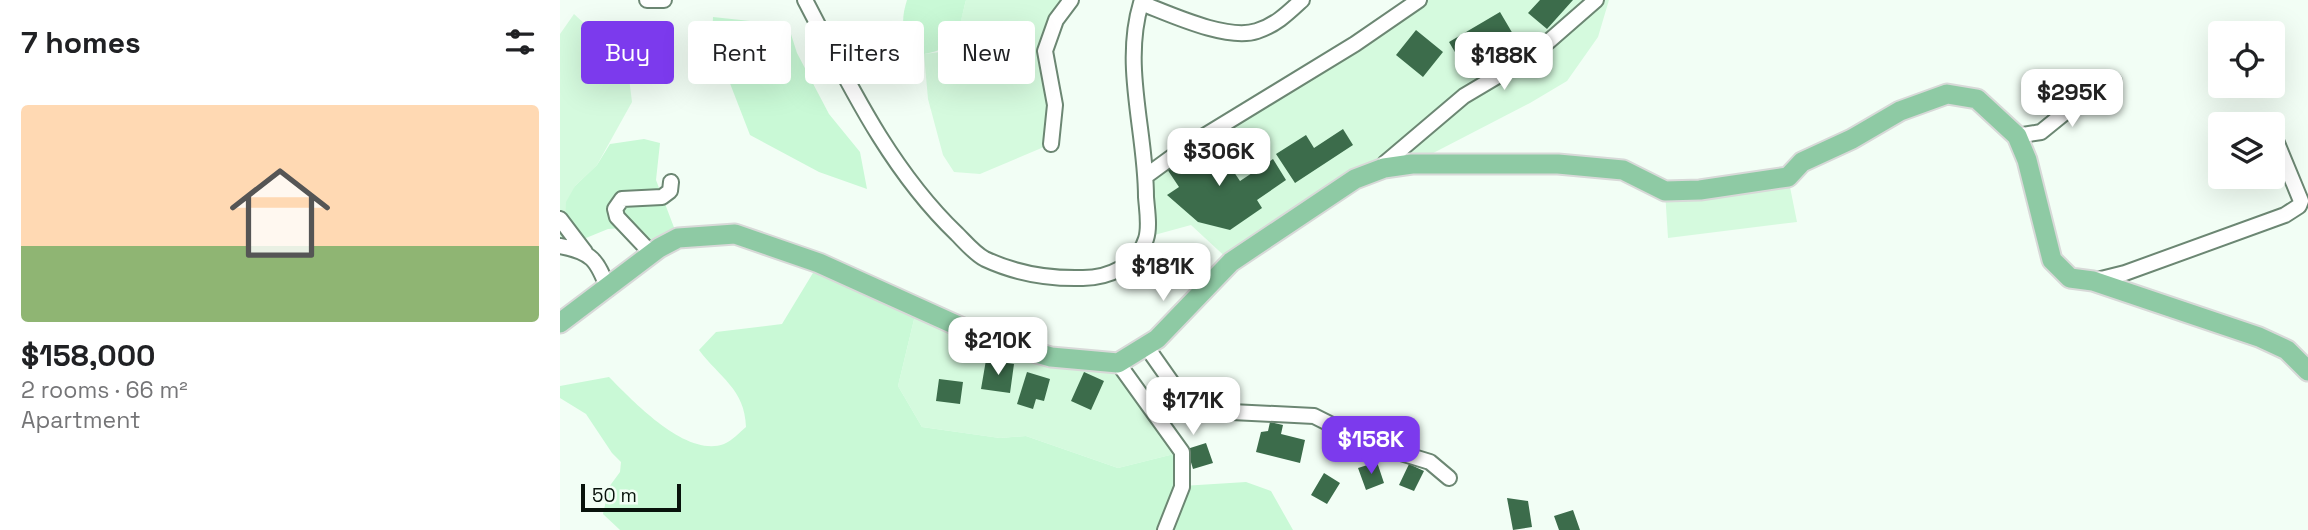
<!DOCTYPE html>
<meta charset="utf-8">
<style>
:root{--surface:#fff;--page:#f2f2f2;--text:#202124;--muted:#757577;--accent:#7c3aed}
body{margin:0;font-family:"Space Grotesk",sans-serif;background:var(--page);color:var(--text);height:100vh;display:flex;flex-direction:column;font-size:26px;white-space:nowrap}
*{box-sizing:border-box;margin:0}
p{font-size:23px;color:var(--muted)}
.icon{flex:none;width:38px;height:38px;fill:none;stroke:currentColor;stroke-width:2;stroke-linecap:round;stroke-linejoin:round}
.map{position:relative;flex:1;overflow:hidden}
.panel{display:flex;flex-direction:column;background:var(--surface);width:560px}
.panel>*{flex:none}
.guide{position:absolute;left:21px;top:21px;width:665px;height:63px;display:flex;gap:14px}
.fabs{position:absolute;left:1648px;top:21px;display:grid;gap:14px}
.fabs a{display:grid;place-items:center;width:77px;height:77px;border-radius:7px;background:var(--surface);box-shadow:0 7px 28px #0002;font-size:35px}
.scale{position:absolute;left:21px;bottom:18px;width:100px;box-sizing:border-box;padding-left:7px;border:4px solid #09130c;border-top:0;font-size:19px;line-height:24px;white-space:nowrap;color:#09130c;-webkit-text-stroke:5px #f2fef5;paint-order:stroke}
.price{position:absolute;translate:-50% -60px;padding:0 16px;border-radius:14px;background:#fff;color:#222;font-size:23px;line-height:46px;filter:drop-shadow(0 2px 4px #0008)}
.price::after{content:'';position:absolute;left:50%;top:42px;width:21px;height:16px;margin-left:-10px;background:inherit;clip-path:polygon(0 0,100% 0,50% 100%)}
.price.selected{background:var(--accent);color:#fff}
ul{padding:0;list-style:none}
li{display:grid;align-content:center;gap:14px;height:371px;padding:0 21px}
li span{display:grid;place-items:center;height:217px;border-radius:7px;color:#555}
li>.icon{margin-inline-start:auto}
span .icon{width:126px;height:126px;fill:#fffc;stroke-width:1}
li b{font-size:30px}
h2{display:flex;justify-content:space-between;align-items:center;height:84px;padding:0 21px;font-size:30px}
.pill{padding:0 24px;border-radius:7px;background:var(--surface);box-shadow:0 7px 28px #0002;font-size:24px;line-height:63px}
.pill.selected{background:var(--accent);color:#fff}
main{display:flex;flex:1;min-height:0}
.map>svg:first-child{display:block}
</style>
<main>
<section class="panel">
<h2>7 homes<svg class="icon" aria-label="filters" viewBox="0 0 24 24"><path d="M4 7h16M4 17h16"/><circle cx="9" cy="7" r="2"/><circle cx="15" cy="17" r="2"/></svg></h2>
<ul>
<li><span style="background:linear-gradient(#ffd9b3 65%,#8fb573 0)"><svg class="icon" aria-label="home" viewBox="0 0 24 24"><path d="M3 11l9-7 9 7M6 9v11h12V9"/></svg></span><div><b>$158,000</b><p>2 rooms · 66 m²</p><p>Apartment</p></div></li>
</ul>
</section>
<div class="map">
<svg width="1748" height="530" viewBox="0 0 1748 530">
<rect width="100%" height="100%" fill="#f2fef5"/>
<path fill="#d5fade" d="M406,0H511L485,51L491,144L420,174L394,172L383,155L368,99L364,54L380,52L396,40Z
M859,0H1049L1038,37L1007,81L970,103L852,164L795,179L671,262L631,225L587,237L592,170Z
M14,14L59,56L69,78L72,102L37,165L15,186L4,247L0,246V34Z
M1228,177L1237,222L1108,238L1105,191Z
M357,307L427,339L558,363L622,452L558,468L466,436L440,438L362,427L338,386Z"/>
<path fill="#c9f9d6" d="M347,0H406C398,30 400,48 364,54C343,39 339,25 347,0Z
M153,17L217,24L230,31L237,53L269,114L300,152L307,189L259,172L190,135L152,37Z
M84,139L100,143L96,180L118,238L99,248L62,228L48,229L4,247L6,202L15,186L37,165L50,144Z
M259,263L357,307L338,386L362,427L440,438L466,436L558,468L622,452V486L686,482L711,491L733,530H60L43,514L49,487L60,472L61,462L52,453L26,414L0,398V386L49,377C73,401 126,458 164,444C172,441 180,432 186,427C185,389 159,377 139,350L156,332L222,324Z"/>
<path fill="#3c6c4b" d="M980,0H1013L987,29L968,13Z
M940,12L960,46L909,76L889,42Z
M856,30L883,52L863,77L836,55Z
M783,129L793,145L735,183L716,154L746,135L754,148Z
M639,143L648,157L659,150L680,181L713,159L726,180L697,200L702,208L670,230L638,222L607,195L619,187L605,166Z
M426,360L454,364L450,393L421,389Z
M467,372L490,379L484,401L476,399L473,409L457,404Z
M524,372L544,381L531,410L511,401Z
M379,379L403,382L400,404L376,401Z
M710,422L723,425L721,434L745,440L740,463L696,452L701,432L708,431Z
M646,443L653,463L633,469L627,449Z
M817,462L824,483L806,490L798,468Z
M849,464L864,471L854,491L839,485Z
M764,473L780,483L767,504L751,495Z
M947,498L968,501L972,527L953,530Z
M1013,510L1020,530H999L994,516Z"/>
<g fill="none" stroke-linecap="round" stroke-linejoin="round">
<g stroke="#6c8773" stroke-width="18">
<path id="minor" d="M87,0H104
M245,0C288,82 329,169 397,234C405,242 415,254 425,259C455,273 490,279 523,278C548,278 578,265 586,239C590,227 587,210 586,197C586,132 562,66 581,3C610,14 667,41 697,31C716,25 728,13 742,0
M1457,136L1481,132L1534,89L1554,81
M491,144L495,105L485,51L496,20L511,0
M824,168L825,163L904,96L973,55L1036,0
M586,176L623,149L795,44L859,0
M0,219L25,252
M0,246C32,252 37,260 48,289
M92,254L57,217L55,209L62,199L102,197L110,191L111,182
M1533,281L1565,273L1725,215L1739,206L1741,201L1717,143
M586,346L631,410L754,416L808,443L870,462L889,478
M558,363L622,452V487L605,530"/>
</g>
<g stroke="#d8d9d8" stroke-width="23">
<path id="major" d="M0,323L99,248L118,238L175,234L259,263L427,339L491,357L558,363L597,339L671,262L795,179L824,168L852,164H998L1063,170L1105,191L1140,190L1228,177L1242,162L1292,139L1340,111L1387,94L1417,99L1457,136L1467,160L1492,260L1510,278L1533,281L1699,337L1727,350L1748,371"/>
</g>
<use href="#minor" stroke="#fff" stroke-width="14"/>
<use href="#major" stroke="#8ecaa4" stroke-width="19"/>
</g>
</svg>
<div class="fabs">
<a><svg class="icon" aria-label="locate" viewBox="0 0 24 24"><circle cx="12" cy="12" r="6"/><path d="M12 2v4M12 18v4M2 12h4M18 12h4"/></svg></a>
<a><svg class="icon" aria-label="layers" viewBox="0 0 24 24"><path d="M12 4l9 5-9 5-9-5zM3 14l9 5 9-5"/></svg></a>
</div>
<div class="scale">50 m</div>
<b class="price" style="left:944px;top:92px">$188K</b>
<b class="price" style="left:1512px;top:129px">$295K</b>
<b class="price" style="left:659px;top:188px">$306K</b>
<b class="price" style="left:603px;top:303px">$181K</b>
<b class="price" style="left:438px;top:377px">$210K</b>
<b class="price" style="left:633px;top:437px">$171K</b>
<b class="price selected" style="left:811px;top:476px">$158K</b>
<div class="guide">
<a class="pill selected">Buy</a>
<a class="pill">Rent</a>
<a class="pill">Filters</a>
<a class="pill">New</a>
</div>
</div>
</main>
